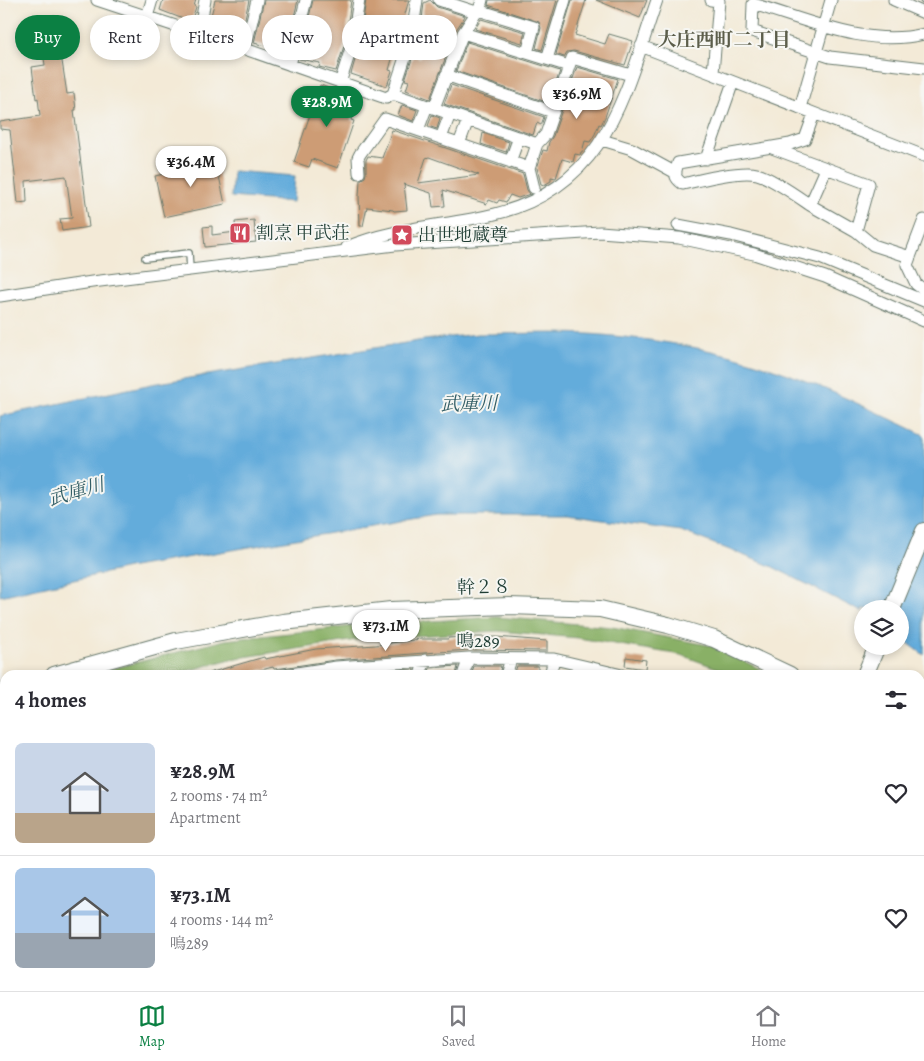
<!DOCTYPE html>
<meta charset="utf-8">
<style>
:root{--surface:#fff;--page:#f7f7f7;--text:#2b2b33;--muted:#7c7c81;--line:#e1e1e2;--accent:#0b8043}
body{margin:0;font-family:Alegreya,"Noto Serif JP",serif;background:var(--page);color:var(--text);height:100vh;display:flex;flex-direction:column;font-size:19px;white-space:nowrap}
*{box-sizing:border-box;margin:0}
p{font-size:16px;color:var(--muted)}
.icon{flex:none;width:28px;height:28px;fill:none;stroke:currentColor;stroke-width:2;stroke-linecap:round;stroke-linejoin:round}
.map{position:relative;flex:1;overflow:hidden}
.drawer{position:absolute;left:0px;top:670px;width:925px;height:321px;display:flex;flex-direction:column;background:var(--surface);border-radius:15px 15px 0 0;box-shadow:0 2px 8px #0003}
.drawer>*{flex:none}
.banner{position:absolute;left:15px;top:15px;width:500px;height:45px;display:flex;gap:10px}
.tools{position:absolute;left:854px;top:600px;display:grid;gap:10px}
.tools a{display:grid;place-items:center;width:55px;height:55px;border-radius:50%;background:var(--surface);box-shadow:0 2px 8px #0003;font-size:25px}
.price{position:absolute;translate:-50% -42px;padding:0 11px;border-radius:18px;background:#fff;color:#222;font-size:16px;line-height:32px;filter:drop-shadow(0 1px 2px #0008)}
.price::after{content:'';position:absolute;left:50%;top:30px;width:15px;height:11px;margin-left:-8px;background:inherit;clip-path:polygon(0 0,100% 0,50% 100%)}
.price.active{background:var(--accent);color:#fff}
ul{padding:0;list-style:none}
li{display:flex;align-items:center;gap:15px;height:125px;padding:0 15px}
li+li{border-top:1px solid var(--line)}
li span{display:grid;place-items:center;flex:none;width:140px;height:100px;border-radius:8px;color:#555}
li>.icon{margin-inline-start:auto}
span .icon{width:60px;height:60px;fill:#fffc;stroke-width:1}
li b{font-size:21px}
h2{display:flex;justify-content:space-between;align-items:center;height:60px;padding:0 15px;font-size:21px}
.chip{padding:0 18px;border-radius:22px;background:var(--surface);box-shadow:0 2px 8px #0003;font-size:18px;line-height:45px}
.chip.active{background:var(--accent);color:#fff}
.tab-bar{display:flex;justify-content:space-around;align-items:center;height:70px;border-top:1px solid var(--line);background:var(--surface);font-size:14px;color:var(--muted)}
.tab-bar a{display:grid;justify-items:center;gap:2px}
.tab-bar .active{color:var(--accent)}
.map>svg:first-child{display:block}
</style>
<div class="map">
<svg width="924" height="991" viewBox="0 0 924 991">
<rect width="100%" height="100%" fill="#f6f6f2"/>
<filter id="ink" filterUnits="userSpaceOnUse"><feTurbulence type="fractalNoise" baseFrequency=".02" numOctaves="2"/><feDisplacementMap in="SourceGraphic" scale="10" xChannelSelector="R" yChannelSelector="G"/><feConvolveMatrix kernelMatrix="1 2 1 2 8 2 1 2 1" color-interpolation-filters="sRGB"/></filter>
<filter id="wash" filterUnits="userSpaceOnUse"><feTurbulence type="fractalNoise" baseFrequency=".0096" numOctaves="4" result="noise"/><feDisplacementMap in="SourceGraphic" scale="20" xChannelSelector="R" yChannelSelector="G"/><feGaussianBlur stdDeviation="1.12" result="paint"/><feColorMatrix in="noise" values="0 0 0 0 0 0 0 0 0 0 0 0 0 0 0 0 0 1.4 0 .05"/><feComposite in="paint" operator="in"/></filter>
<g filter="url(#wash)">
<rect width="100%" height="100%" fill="#f3ead7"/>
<path fill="#89b066" stroke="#54764d" d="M497,617L612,627L713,646L772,675H736L681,655L578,638L498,631L363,639L231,659L173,675H87L225,640L364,625Z"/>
<path fill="#63acdb" stroke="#417488" d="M233,171L295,176L293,202L231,197Z
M478,334C514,334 552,332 588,334C634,337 679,343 724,354C794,371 859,404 924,435V655L900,637V609H862V612L771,566L681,531L567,515H436L133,567L0,596V416L152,384L424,340Z"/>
<g id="blocks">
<path fill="#cd9c75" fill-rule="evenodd" d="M163,0H196L194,6L196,7L191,22L160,10Z
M215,0H249L241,36L208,27Z
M264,0H298L286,51L254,43Z
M313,0H351L345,43L336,71L319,67L320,63L299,59Z
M366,0H409L389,70L392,71L387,86L351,74L359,46Z
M430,0L437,7L465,16L456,30L430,99L406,90L409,81L405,80L413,56L420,58L430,32L421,28L424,3Z
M489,0H557L542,50L536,48L541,28L539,22L488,5Z
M572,0H586L575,35L605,44L609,34L633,41L625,65L574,51L567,52L564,57L556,54Z
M596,0H647L640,18Z
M55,15L67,94L74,93L76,110H74L89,227L62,231L60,219L72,218L66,176L26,181L27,202L18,203L10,130L0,129V122L40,116L38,98L36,99L32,67L45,65L38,18Z
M481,19L525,32L522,43L475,29Z
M467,42L560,71L549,103L456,71Z
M577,67L618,79L605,117L601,125L599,124L595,134L590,142L585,141L582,152H581L580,155L575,154L573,162L562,159L556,178L551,177V181L544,185L541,184L537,168L543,150L547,151L549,142L553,136Z
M320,85L359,98L351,120L354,121L338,168L312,159L309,167L294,162Z
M451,85L544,117L541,125L537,123L533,135L444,104Z
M402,105L417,110L413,121L398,115Z
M432,115L440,118L437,129L428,126Z
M392,130L523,174L527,190L530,194L518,198L510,195L506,202L499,200L497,203L489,200L487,204L443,190L445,206L433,207L431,193L404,184L407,210L394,211L393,210L367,207L363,226H360L359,196L360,180L365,177L366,173V160L368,156L382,158ZM429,157L479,175L418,183L426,158Z
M483,133L509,142L506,152L481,144Z
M207,156L209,164L216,162L225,204L164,217L155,176L189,168L187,161Z
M254,220L256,242L205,247L203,227L212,226V235L236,232L235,222Z
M463,637H496L547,641V651L469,650L424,653L335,660L282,668L274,669L273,667L241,675H209V673L264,657L265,659L316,649L376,645L421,639H448V638Z
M626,657L646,660L645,669L625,666Z
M458,666L456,675H428L430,668Z
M474,666H501L499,675H471Z
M517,666H538V675H514Z
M414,669L413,675H333L337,674Z"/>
</g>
</g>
<g filter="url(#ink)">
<use href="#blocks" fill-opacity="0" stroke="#697a6d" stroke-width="1"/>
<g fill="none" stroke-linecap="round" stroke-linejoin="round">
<g stroke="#697a6d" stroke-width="8">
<path id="lane" d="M923,0L924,1
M145,258L189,253L190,270"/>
</g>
<g stroke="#697a6d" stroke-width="13">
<path id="street" d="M97,0L245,49L386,98L393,94L412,36L417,0
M439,0L476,12
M711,0L719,1L713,73
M894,0L924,13
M478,10L534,27L527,53
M147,17L152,0
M463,33L569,66
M199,34L205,0
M924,34C866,48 808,20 753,4L752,31L830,57L924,68
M641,46L924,156
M245,49L257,0
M547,59L565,0
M290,65L306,0
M446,75L553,112
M340,83L352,45L359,0
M393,94L537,144
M434,108L463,33L480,7L482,0
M800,108L831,0
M814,114L805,139L790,144L678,163C675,174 673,177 683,184C699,180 742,170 757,174C772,178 797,196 810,205L826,169
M418,130L427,106
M441,138L450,114
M602,140L632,149L676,173
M459,144L468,120
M772,148L869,184L856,231
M706,159L733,82
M510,162L519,137
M529,168L534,188
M359,173L358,158L360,154L385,119L529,168L537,144L546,134L572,58L631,75
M810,205L856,231L873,245L910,257
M924,220L907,265L916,284L924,290
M678,225L731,235L820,258L924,301
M347,247C394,227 446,226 495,214C607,186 624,96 657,0
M0,296L92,282L395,245L600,232L679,238L754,254L825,277L924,321
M284,675L336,667L469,658L554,659L622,675
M420,675L425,660
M463,675L469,658
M506,675L511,659
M550,675L554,659
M0,770L5,768
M920,834L924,835
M920,903L924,905
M0,960L5,962
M92,986L109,991
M641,986L656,991
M193,991L194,986
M251,991L253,986
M303,991L305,986
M353,991L354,986
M403,991L404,986
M454,991L456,986
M516,991L518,986
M578,991L580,986
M707,991L709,986
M807,991L810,986
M871,991L873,986"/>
</g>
<g stroke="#697a6d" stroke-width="18">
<path id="secondary" d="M892,609L924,531
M54,675L176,641L283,622L391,610L509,606L600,609L668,625L714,639L790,675
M865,675L877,646
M0,693L5,691
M920,746L924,748
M720,991L723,986"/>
</g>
<use href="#lane" stroke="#fff" stroke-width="5.5"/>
<use href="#street" stroke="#fff" stroke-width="11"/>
<use href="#secondary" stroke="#fff" stroke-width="16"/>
</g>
</g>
<defs>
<g id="restaurant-square" transform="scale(1.125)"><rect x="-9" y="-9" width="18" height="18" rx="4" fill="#d1495b" stroke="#f6f6f2"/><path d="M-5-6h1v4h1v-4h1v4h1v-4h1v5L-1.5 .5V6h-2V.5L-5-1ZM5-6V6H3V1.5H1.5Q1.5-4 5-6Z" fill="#fff"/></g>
<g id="sight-square" transform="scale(1.125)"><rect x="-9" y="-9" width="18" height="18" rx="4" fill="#d1495b" stroke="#f6f6f2"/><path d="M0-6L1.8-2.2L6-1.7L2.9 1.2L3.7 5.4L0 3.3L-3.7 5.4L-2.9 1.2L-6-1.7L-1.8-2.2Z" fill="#fff"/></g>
</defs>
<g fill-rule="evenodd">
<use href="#restaurant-square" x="240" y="233"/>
<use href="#sight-square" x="402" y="235"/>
</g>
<g text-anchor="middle" stroke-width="4" stroke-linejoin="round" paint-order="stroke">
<g font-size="18" fill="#1f3d34" stroke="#f6f6f2" text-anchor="start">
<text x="256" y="239">割烹 甲武荘</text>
<text x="418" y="241">出世地蔵尊</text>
</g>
<g font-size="18" fill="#1f3d34" stroke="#f6f6f2">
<text transform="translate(484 587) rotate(-1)" y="6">幹２８</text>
<text x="478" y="647">鳴289</text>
</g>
<g font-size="19" font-weight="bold" fill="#5c5e4b" stroke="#f6f6f2">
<text x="724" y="46">大庄西町二丁目</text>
</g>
<g font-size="19" font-style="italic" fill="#335e66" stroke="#f6f6f2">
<text transform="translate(469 403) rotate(-1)" y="7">武庫川</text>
<text transform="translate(76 491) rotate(-16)" y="7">武庫川</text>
</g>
</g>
</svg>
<div class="tools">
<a><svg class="icon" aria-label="layers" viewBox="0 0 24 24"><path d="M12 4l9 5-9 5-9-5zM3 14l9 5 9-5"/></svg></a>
</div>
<b class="price" style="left:577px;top:120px">¥36.9M</b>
<b class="price active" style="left:327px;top:128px">¥28.9M</b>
<b class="price" style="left:191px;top:188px">¥36.4M</b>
<b class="price" style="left:386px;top:652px">¥73.1M</b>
<div class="banner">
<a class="chip active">Buy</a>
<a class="chip">Rent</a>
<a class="chip">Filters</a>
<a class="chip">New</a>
<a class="chip">Apartment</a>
</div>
<section class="drawer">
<h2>4 homes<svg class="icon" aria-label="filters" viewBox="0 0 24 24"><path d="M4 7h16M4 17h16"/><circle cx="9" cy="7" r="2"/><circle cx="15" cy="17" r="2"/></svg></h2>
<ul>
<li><span style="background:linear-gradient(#c9d6e8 70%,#b9a48a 0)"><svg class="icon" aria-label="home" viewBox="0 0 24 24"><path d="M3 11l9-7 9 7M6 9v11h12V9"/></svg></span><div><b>¥28.9M</b><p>2 rooms · 74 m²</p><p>Apartment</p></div><svg class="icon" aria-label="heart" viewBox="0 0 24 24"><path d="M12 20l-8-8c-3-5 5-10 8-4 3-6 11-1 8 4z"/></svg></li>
<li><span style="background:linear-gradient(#a9c7e8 65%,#9aa5b1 0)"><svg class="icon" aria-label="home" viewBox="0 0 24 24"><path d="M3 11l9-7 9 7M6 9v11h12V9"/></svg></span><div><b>¥73.1M</b><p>4 rooms · 144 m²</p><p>鳴289</p></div><svg class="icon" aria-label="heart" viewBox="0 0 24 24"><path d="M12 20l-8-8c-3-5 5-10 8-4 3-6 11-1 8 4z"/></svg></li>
</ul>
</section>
</div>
<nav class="tab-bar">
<a class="active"><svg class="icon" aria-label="map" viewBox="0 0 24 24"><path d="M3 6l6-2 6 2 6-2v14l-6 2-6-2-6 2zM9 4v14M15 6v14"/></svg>Map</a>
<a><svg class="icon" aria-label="saved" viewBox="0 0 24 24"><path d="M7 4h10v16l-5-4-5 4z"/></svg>Saved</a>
<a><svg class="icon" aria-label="home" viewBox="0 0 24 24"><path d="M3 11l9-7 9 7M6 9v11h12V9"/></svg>Home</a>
</nav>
